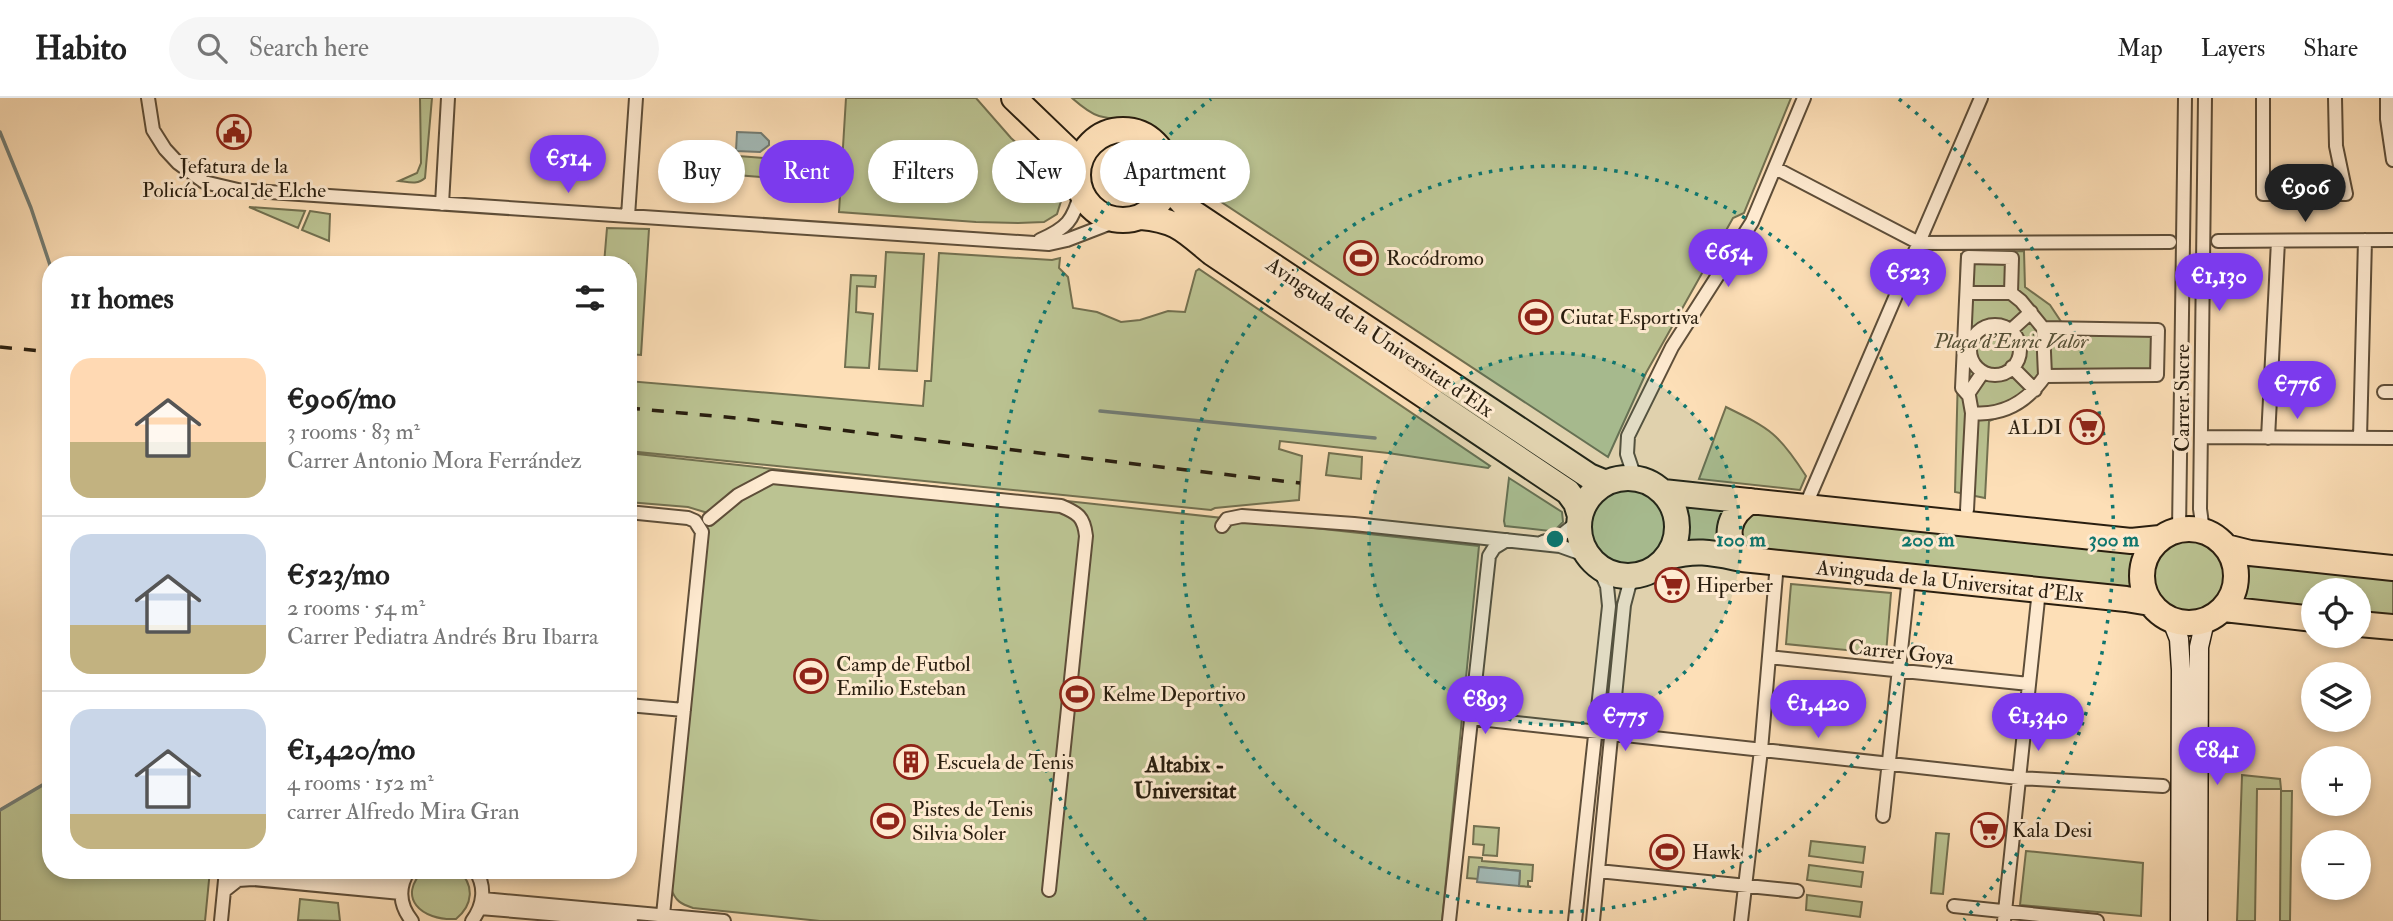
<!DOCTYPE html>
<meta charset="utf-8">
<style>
:root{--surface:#fff;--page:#f6f6f6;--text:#222;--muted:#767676;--line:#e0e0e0;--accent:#7c3aed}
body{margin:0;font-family:"IM FELL Double Pica",serif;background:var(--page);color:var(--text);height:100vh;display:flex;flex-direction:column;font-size:26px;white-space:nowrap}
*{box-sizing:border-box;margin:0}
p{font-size:23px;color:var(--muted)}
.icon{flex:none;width:38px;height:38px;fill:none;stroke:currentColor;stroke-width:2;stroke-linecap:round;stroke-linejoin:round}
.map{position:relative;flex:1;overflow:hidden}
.side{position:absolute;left:42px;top:158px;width:595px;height:623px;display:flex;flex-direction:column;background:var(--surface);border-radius:28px;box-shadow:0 4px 10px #0003}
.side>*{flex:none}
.guide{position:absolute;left:658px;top:42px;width:665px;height:63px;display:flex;gap:14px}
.buttons{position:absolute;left:2301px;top:480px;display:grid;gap:14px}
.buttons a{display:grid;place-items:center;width:70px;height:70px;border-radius:50%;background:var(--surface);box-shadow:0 4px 10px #0003;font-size:35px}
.price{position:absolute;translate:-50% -60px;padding:0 16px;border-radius:24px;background:var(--accent);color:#fff;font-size:23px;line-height:46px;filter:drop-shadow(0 2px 4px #0008)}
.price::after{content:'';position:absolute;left:50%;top:42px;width:21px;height:16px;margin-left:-10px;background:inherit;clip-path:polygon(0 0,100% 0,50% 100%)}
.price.current{background:#222;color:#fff}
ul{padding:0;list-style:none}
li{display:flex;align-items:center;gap:21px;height:175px;padding:0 28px}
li+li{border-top:2px solid var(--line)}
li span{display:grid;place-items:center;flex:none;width:196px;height:140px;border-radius:21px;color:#555}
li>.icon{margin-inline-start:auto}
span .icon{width:84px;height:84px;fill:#fffc;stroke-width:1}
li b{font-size:30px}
h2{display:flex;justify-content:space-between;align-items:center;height:84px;padding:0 28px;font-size:30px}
.chip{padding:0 24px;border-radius:32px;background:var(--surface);box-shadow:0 4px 10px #0003;font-size:24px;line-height:63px}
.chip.current{background:var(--accent);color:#fff}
header{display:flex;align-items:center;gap:42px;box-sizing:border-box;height:98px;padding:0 35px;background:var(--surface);border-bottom:2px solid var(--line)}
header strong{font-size:33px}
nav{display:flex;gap:38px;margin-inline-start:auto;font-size:24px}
.search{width:490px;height:63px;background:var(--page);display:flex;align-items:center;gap:18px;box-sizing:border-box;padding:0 24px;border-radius:38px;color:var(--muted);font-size:26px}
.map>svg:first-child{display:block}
</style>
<header>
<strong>Habito</strong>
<div class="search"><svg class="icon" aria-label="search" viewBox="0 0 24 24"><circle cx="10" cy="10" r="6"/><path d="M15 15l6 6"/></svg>Search here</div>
<nav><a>Map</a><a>Layers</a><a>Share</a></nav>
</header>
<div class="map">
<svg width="2393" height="823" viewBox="0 0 2393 823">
<rect width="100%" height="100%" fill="#fddfb7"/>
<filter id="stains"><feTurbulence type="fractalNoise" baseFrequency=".00286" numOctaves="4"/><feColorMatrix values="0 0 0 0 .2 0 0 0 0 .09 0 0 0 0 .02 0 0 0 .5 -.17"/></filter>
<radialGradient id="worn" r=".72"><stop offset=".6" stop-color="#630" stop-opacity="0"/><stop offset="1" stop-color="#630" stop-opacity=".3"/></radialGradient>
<path fill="#bbc392" stroke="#727050" stroke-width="2" d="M420,0H432L425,80C418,87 408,84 399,83L417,75L421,65Z
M846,0H976L1011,40L1055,80L1062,100L1057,116L1044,124L1018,125L976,124L839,114Z
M1072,0H1791L1744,115L1733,120L1646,275L1608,359L1197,88C1179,71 1176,45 1156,31C1139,18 1119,24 1099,18C1089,15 1080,7 1072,0Z
M738,58L775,61L774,80L736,77Z
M249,109L305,113L298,130Z
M310,113L330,116L329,143L302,132Z
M607,130L649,131L641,257L628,256V166H604Z
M2024,153L2025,189L2050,207L2064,228L2160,230L2161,279L2047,282C2029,306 2017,313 1989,323L1985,400L1955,394L1961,156Z
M886,154L924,156L917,273L879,271Z
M939,155L1052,162L1060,160L1059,170L1068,179L1073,210L1097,214L1121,224L1140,222L1168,213L1185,214L1196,173L1199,171L1490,368L1488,370L1388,355L1280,343L1279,351L1302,358L1299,402L1215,410L1211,412L628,353V283L923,308L925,283H931Z
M851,177L876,178L875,189L857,188L856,214L873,216L869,270L845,269Z
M1726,309C1771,331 1779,336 1806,378L1800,392L1699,381Z
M628,355L1479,448L1442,823H820L693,810C681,806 675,803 671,790L702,423L711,416L688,409L628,404Z
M1329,355L1362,359L1361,381L1326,377Z
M1509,380L1562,414L1563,424L1555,432L1550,433L1505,428L1504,423Z
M1590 430a38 38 0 1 1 76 0a38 38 0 1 1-76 0Z
M1679,402L1730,407L1725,445L1683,448L1684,422Z
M1750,409L2138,447L2132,471L2135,495L1746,455L1736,442Z
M2154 478a35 35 0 1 1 70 0a35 35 0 1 1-70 0Z
M2244,463L2393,478V528L2359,525V492H2314L2313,520L2244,513Z
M1791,486L1891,495L1886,556L1786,546Z
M2242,677L2280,681L2281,691H2257L2255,823H2237Z
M51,682V772H210L205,823H0V712Z
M2281,693H2292L2290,823H2280Z
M1474,728L1499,730L1497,758L1483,757L1484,747L1473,746Z
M1936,735L1949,736L1943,796L1931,795Z
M1811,743L1865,749L1863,765L1809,758Z
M2026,753L2143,765L2141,818L2020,807Z
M1469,759L1482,760V763L1533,767L1532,783H1528V788L1531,789L1519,788L1520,773L1479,769L1478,781L1467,780Z
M1809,767L1863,774L1861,789L1807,782Z
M424,772H458C475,787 473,807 456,821C421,823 396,799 424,772Z
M1807,797L1862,804L1860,819L1806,812Z
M300,801L338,805L340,823L298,822Z"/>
<path fill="#a2bab7" stroke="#727c74" stroke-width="2" d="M737,34L761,35L769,43V47L760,54L736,53Z
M1479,769L1520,773L1519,788L1477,784Z"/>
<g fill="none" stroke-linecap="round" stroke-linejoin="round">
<path stroke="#727c74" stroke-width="3.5" d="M0,34L31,110L51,170
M1100,313L1375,340
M0,712L51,682"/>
<g stroke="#5e4e39" stroke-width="16">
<path id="street" d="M148,0L153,32L165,51L178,65L204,84L238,92L1049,146L1067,142L1119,122
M2263,0V96H2346L2336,48L2335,0
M2387,0V21L2393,62
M1775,70L1919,145L2170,144
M442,106L448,0
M628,118L636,0
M1040,142C1067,130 1073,123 1081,94
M2218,143L2393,142
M1967,195H2011
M1970 252a25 25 0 1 1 50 0a25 25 0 1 1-50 0Z
M2043,230L2045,278
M2010,233L2031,214
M2012,269L2035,292
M2384,294H2393
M1968,296L1983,274
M2202,339L2393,340
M2268,340L2278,143
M2360,340L2365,142
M1635,380L1627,356L1628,338L1672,249L1752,124L1804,0
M1805,409L1981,0
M1967,412L1972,315L1969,298L1962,290L1968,159L2012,160L2011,195L2021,203L2043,230L2158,232L2157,277L2045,278C2027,304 2004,318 1972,315
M628,414L688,420L695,423L702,434L663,817
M709,421L738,397L772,379L1061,408C1078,415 1084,419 1086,438L1049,792
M1222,428L1227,421L1242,418L1354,426L1560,448L1588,458
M2179,432L2185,0
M2203,433L2200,411L2205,0
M1543,444L1559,439L1579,423
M1769,559L2029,586
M628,607L684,612
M1470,620L2019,680L2163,688
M1883,718L1908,488
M264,772L402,786
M409,772C398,789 399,807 412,823
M1598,773L1797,793
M224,793L238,782L253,781L401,795
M483,801L724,823
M1954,808L2097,823
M480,810L631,823
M221,823L226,772
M472,823C484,807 486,788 475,772
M1449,823L1489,458L1494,450L1507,442
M1575,823L1609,508L1607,488L1599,470
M1593,823L1624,507L1629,488L1636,478
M1741,823L1761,652L1777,465
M2004,823L2039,492"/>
</g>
<g stroke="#291e0f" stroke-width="21">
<path id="secondary" d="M2172,523L2179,541L2181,572L2180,823
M2198,823L2199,549L2205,523"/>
</g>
<g stroke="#291e0f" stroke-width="28">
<path id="highway" d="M1014,0L1068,52L1079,67
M1078 77a45 45 0 1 1 90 0a45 45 0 1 1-90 0Z
M1168,78L1173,94L1189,112L1589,378L1606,385
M1141,119C1177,122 1185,133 1212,155L1568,394L1576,405L1580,418
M1579 429a49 49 0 1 1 98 0a49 49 0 1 1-98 0Z
M1663,394L2131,443L2160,440
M2142 478a47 47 0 1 1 94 0a47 47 0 1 1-94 0Z
M2226,449L2250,455L2393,470
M1668,459C1698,451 1712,455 1742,461L2126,501L2150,505
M1742,461C1722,441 1727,417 1751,403
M2224,511L2314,521
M2359,526L2393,529"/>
</g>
<use href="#street" stroke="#feead0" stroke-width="12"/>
<use href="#secondary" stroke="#feead0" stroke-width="18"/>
<use href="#highway" stroke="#fddfb7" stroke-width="24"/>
<path stroke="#291e0f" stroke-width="3.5" stroke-dasharray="12 12" stroke-linecap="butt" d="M0,249L51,254
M628,310L736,320L1300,385"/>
</g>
<circle cx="1555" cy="441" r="186" fill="#0f766e" fill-opacity=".12"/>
<g fill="none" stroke="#0f766e" stroke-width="3.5" stroke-dasharray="3.5 7">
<circle cx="1555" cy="441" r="186"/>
<circle cx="1555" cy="441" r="373"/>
<path d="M1146 822A559 559 0 0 1 1211 1M1899 1A559 559 0 0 1 1964 822"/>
</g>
<defs>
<g id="civic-ring" transform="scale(1.75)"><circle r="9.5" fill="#feead0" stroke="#8f2418" stroke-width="1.5"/><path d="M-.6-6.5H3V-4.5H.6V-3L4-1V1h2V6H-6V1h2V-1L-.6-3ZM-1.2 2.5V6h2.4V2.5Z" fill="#8f2418"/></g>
<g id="stadium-ring" transform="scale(1.75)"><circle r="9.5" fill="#feead0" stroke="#8f2418" stroke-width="1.5"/><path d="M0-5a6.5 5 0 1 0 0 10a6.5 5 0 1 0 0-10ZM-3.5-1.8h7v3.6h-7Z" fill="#8f2418"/></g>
<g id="supermarket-ring" transform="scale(1.75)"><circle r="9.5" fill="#feead0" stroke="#8f2418" stroke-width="1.5"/><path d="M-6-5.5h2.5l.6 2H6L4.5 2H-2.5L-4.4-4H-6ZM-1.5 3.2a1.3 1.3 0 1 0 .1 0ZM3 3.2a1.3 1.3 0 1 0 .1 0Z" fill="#8f2418"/></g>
<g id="building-ring" transform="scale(1.75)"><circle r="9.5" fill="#feead0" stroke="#8f2418" stroke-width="1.5"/><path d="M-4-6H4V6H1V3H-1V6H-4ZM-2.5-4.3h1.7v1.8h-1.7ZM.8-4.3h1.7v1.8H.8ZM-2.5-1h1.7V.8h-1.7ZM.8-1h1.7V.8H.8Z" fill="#8f2418"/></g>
</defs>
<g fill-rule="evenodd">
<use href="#civic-ring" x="234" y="34"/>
<use href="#stadium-ring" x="1361" y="160"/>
<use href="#stadium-ring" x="1536" y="219"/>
<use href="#supermarket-ring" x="2087" y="329"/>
<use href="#supermarket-ring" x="1672" y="487"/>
<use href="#stadium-ring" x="811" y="578"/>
<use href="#stadium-ring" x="1077" y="596"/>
<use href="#building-ring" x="911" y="664"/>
<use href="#stadium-ring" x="888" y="723"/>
<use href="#supermarket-ring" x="1988" y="732"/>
<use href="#stadium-ring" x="1667" y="754"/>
</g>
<g text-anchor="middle" stroke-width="6" stroke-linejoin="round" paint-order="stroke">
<g font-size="21" fill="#291e0f" stroke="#feead0" text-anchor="start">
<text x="234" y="75" text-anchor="middle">Jefatura de la<tspan x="234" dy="24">Policía Local de Elche</tspan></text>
<text x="1386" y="167">Rocódromo</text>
<text x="1560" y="226">Ciutat Esportiva</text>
<text x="2062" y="336" text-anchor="end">ALDI</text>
<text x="1696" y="494">Hiperber</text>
<text x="836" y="573">Camp de Futbol<tspan x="836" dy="24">Emilio Esteban</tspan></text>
<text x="1102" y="603">Kelme Deportivo</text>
<text x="936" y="671">Escuela de Tenis</text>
<text x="912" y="718">Pistes de Tenis<tspan x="912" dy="24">Silvia Soler</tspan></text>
<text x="2012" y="739">Kala Desi</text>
<text x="1692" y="761">Hawk</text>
</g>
<g font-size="21" fill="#291e0f" stroke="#feead0">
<text transform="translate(1380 239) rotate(34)" y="7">Avinguda de la Universitat d'Elx</text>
<text transform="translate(2182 300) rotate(-90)" y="7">Carrer Sucre</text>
<text transform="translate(1950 483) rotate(6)" y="7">Avinguda de la Universitat d'Elx</text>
<text transform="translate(1901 554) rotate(6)" y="7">Carrer Goya</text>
</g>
<g font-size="21" font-style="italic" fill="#555036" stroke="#feead0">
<text x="2011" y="250">Plaça d'Enric Valor</text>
</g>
<g font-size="23" font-weight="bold" fill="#291e0f" stroke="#feead0">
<text x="1185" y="674">Altabix -<tspan x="1185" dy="26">Universitat</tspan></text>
</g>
</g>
<circle cx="1555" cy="441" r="10" fill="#0f766e" stroke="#feead0" stroke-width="3.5"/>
<g font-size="21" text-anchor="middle" font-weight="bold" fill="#0f766e" stroke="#feead0" stroke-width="6" stroke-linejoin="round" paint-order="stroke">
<text x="1741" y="448">100 m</text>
<text x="1928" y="448">200 m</text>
<text x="2114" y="448">300 m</text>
</g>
<rect width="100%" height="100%" filter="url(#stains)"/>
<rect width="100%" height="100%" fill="url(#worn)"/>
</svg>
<div class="buttons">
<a><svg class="icon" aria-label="locate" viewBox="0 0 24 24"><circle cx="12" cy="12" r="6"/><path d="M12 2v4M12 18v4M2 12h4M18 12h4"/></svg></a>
<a><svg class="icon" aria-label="layers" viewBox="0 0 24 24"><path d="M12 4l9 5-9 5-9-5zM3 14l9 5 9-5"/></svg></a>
<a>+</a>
<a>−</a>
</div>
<b class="price" style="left:568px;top:97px">€514</b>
<b class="price current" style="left:2305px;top:126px">€906</b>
<b class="price" style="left:1728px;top:191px">€654</b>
<b class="price" style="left:1908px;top:211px">€523</b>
<b class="price" style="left:2219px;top:215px">€1,130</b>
<b class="price" style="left:2297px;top:323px">€776</b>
<b class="price" style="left:1485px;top:638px">€893</b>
<b class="price" style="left:1818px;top:642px">€1,420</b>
<b class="price" style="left:1625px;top:655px">€775</b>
<b class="price" style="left:2038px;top:655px">€1,340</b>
<b class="price" style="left:2217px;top:689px">€841</b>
<div class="guide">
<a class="chip">Buy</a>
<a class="chip current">Rent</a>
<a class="chip">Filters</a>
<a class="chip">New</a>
<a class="chip">Apartment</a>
</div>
<section class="side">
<h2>11 homes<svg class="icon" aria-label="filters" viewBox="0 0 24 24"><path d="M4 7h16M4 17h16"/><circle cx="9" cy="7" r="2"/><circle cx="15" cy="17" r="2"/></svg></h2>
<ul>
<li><span style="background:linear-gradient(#ffd9b3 60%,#c2b280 0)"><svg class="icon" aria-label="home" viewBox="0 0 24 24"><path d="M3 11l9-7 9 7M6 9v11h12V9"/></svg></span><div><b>€906/mo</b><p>3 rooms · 83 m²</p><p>Carrer Antonio Mora Ferrández</p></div></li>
<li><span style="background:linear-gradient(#c9d6e8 65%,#c2b280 0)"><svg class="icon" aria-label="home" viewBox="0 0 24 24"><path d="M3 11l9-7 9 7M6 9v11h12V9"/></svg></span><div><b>€523/mo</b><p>2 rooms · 54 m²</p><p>Carrer Pediatra Andrés Bru Ibarra</p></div></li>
<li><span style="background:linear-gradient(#c9d6e8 75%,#c2b280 0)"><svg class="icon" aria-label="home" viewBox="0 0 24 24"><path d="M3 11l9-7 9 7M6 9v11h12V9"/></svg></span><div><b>€1,420/mo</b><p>4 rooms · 152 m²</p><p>carrer Alfredo Mira Gran</p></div></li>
</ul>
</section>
</div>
